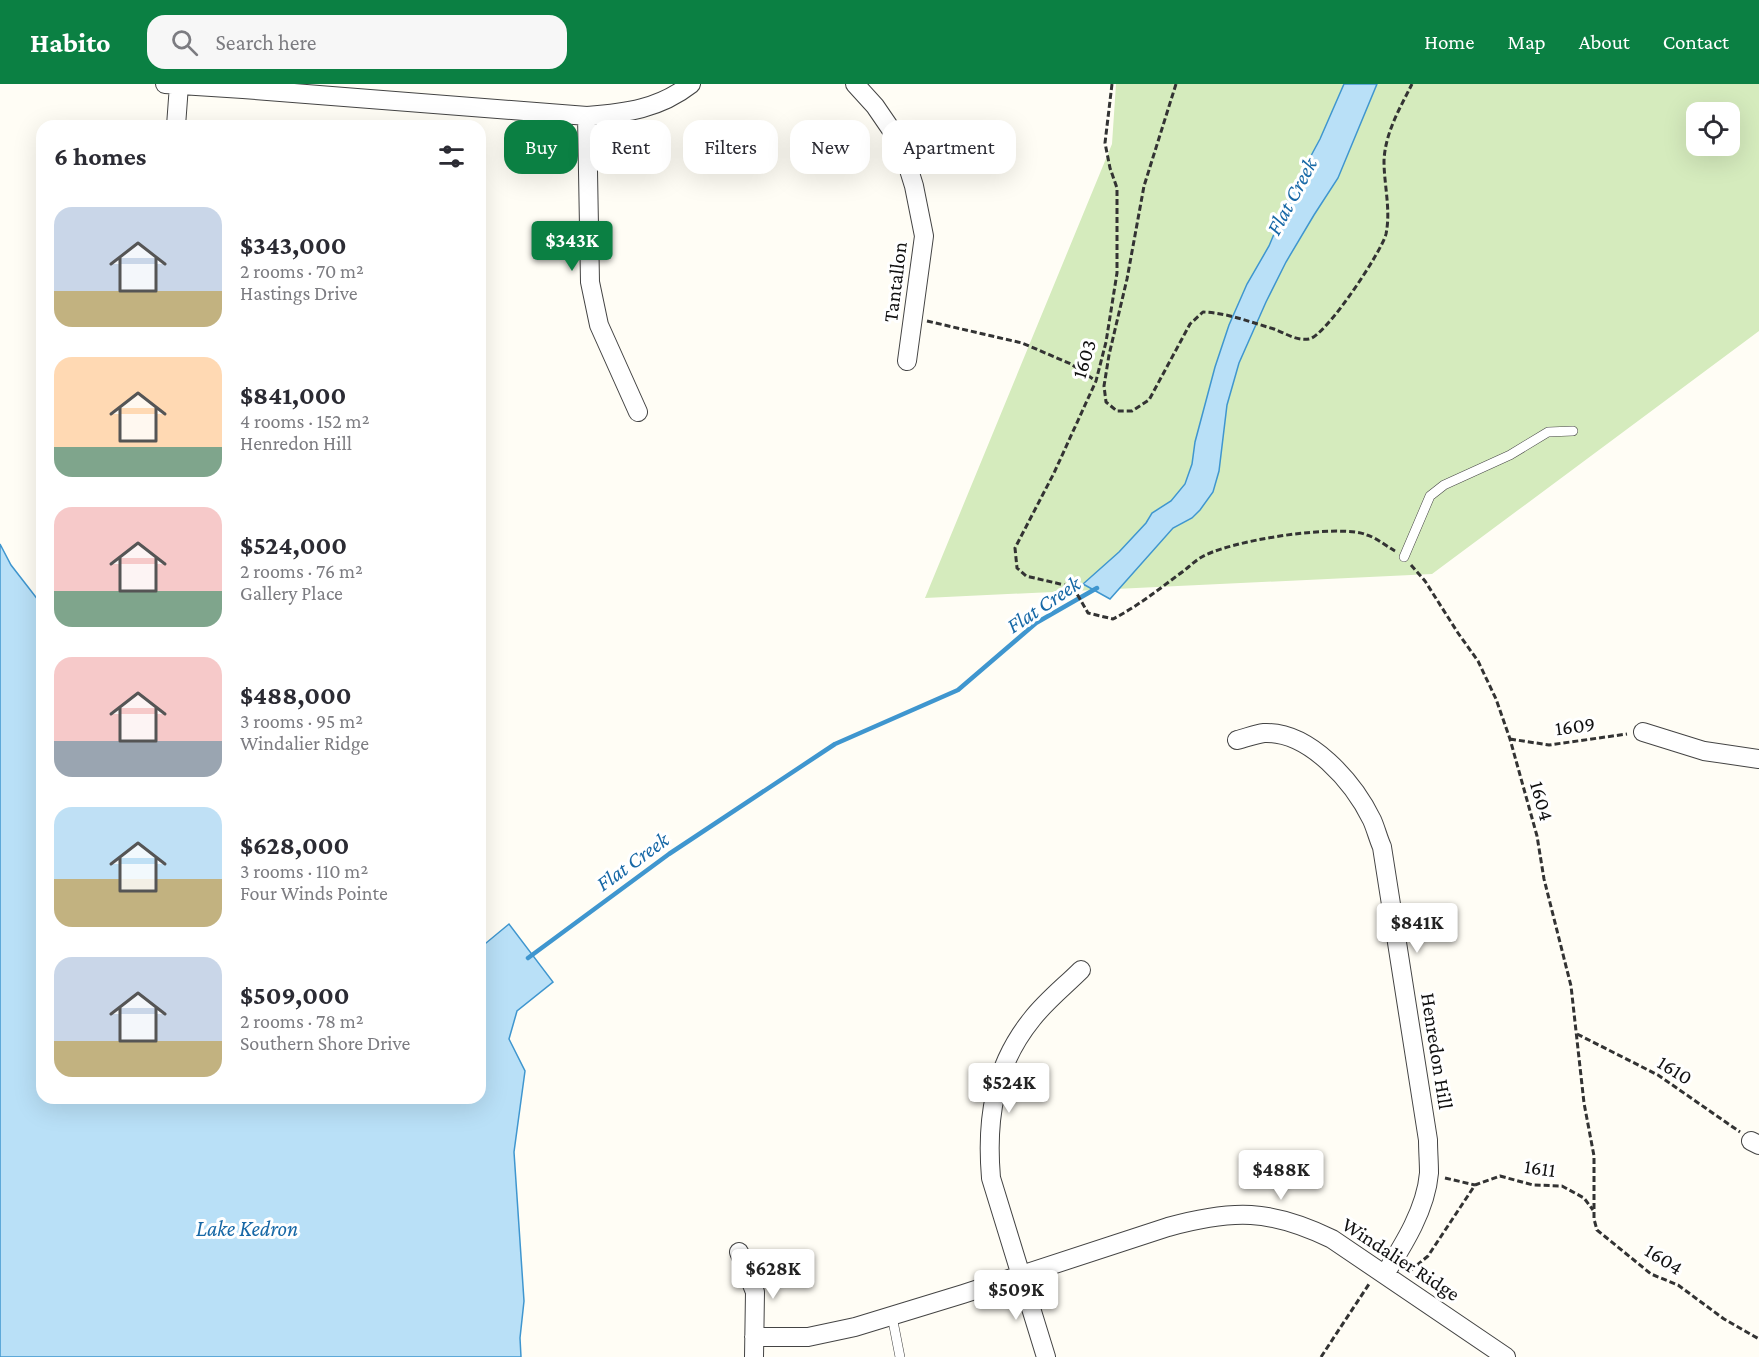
<!DOCTYPE html>
<meta charset="utf-8">
<style>
:root{--surface:#fff;--page:#f7f7f7;--text:#2b2b33;--muted:#7c7c81;--accent:#0b8043}
body{margin:0;font-family:"Crimson Pro",serif;background:var(--page);color:var(--text);height:100vh;display:flex;flex-direction:column;font-size:22px;white-space:nowrap}
*{box-sizing:border-box;margin:0}
p{font-size:20px;color:var(--muted)}
.icon{flex:none;width:33px;height:33px;fill:none;stroke:currentColor;stroke-width:2;stroke-linecap:round;stroke-linejoin:round}
.map{position:relative;flex:1;overflow:hidden}
.sheet{position:absolute;left:36px;top:36px;width:450px;height:984px;display:flex;flex-direction:column;background:var(--surface);border-radius:18px;box-shadow:0 6px 24px #0002}
.sheet>*{flex:none}
.guide{position:absolute;left:504px;top:36px;width:570px;height:54px;display:flex;gap:12px}
.controls{position:absolute;left:1686px;top:18px;display:grid;gap:12px}
.controls a{display:grid;place-items:center;width:54px;height:54px;border-radius:12px;background:var(--surface);box-shadow:0 6px 24px #0002;font-size:30px}
.price{position:absolute;translate:-50% -51px;padding:0 14px;border-radius:6px;background:#fff;color:#222;font-size:20px;line-height:39px;filter:drop-shadow(0 2px 3px #0008)}
.price::after{content:'';position:absolute;left:50%;top:36px;width:18px;height:14px;margin-left:-9px;background:inherit;clip-path:polygon(0 0,100% 0,50% 100%)}
.price.selected{background:var(--accent);color:#fff}
ul{padding:0;list-style:none}
li{display:flex;align-items:center;gap:18px;height:150px;padding:0 18px}
li span{display:grid;place-items:center;flex:none;width:168px;height:120px;border-radius:18px;color:#555}
li>.icon{margin-inline-start:auto}
span .icon{width:72px;height:72px;fill:#fffc;stroke-width:1}
li b{font-size:26px}
h2{display:flex;justify-content:space-between;align-items:center;height:72px;padding:0 18px;font-size:26px}
.chip{padding:0 21px;border-radius:18px;background:var(--surface);box-shadow:0 6px 24px #0002;font-size:21px;line-height:54px}
.chip.selected{background:var(--accent);color:#fff}
header{display:flex;align-items:center;gap:36px;box-sizing:border-box;height:84px;padding:0 30px;background:var(--accent);color:#fff}
header strong{font-size:28px}
nav{display:flex;gap:33px;margin-inline-start:auto;font-size:21px}
.search{width:420px;height:54px;background:var(--page);display:flex;align-items:center;gap:15px;box-sizing:border-box;padding:0 21px;border-radius:18px;color:var(--muted);font-size:22px}
.map>svg:first-child{display:block}
</style>
<header>
<strong>Habito</strong>
<div class="search"><svg class="icon" aria-label="search" viewBox="0 0 24 24"><circle cx="10" cy="10" r="6"/><path d="M15 15l6 6"/></svg>Search here</div>
<nav><a>Home</a><a>Map</a><a>About</a><a>Contact</a></nav>
</header>
<div class="map">
<svg width="1759" height="1273" viewBox="0 0 1759 1273">
<rect width="100%" height="100%" fill="#fffdf5"/>
<path fill="#d5ebbd" fill-rule="evenodd" d="M1116,0H1759V247L1432,490L925,514L1112,60ZM1696,28H1730V62H1696Z"/>
<path fill="#b9e0f7" stroke="#3f96cf" stroke-width="1.5" d="M1344,0H1377L1338,94L1314,131L1286,178L1266,218L1239,279L1227,321L1219,387L1213,408L1200,426L1192,434L1173,444L1110,515L1083,500L1119,468L1146,439L1152,429L1171,417L1185,400L1192,380L1195,358L1215,283L1229,241L1247,200L1269,162L1292,107L1320,55Z
M0,460L11,481L42,521V1014H480V864L509,840L553,898L517,927L509,955L525,987L514,1068L524,1217L520,1254L521,1273H0Z"/>
<g fill="none" stroke-linecap="round" stroke-linejoin="round">
<path stroke="#3f96cf" stroke-width="4.5" d="M528,874L669,770L835,660L958,606L1036,539L1097,504"/>
<g stroke="#444" stroke-width="10">
<path id="service" d="M1404,473L1430,412L1444,401L1510,371L1548,348L1573,347
M892,1232L900,1273"/>
</g>
<g stroke="#444" stroke-width="20">
<path id="minor" d="M165,0L243,5L587,32C626,29 659,25 691,0
M855,0L875,22L901,60L914,102L924,152L907,277
M587,32L590,198L599,241L638,328
M176,42L179,1
M1643,648L1704,667L1759,675
M1237,656C1246,654 1255,650 1264,649C1310,647 1354,699 1372,736C1376,745 1378,754 1382,763L1428,1056C1428,1067 1429,1078 1429,1089C1426,1125 1404,1160 1385,1190
M1751,1057L1759,1061
M739,1168L755,1208L754,1273
M754,1253H808L855,1243L963,1210L1168,1143C1233,1125 1270,1125 1332,1155L1506,1273
M1046,1273L991,1094C986,1035 994,982 1032,935C1046,917 1065,902 1081,886"/>
</g>
<path stroke="#333" stroke-width="3" stroke-dasharray="6 3" stroke-linecap="butt" d="M1112,0L1105,59L1110,84L1117,104V189L1106,258L1096,297L1054,389L1015,464L1017,484L1026,492L1073,503L1088,529L1113,535C1136,523 1157,507 1178,491C1186,486 1192,479 1200,474C1226,457 1339,439 1367,451C1377,454 1386,462 1395,467
M1176,0L1144,102L1127,195L1109,271L1104,302L1106,318L1117,327H1132L1149,316L1190,240L1203,228C1228,229 1250,238 1274,245C1285,249 1296,257 1309,255C1326,252 1382,167 1386,150C1391,126 1384,101 1384,77C1385,49 1400,24 1412,0
M927,237L1022,259L1071,280L1096,297
M1411,481L1425,497L1458,549L1478,577L1496,615L1510,655L1537,752L1544,795L1571,902L1584,1019L1594,1072V1135L1597,1146L1651,1190L1678,1201L1724,1235L1759,1255
M1510,655L1549,661L1627,650
M1577,950L1658,991L1740,1048
M1445,1094L1475,1101
M1410,1187L1428,1172L1475,1101L1500,1092L1533,1101L1562,1102L1584,1114L1593,1126
M1321,1273L1369,1200"/>
<use href="#service" stroke="#fff" stroke-width="9"/>
<use href="#minor" stroke="#fff" stroke-width="18"/>
</g>
<g text-anchor="middle" stroke-width="6" stroke-linejoin="round" paint-order="stroke">
<g font-size="21" fill="#111" stroke="#fff">
<text transform="translate(895 198) rotate(-83)" y="7">Tantallon</text>
<text transform="translate(1084 275) rotate(-73)" y="7">1603</text>
<text transform="translate(1575 642) rotate(-7)" y="7">1609</text>
<text transform="translate(1542 717) rotate(74)" y="7">1604</text>
<text transform="translate(1437 967) rotate(81)" y="7">Henredon Hill</text>
<text transform="translate(1675 986) rotate(32)" y="7">1610</text>
<text transform="translate(1540 1084) rotate(8)" y="7">1611</text>
<text transform="translate(1401 1175) rotate(33)" y="7">Windalier Ridge</text>
<text transform="translate(1664 1175) rotate(32)" y="7">1604</text>
</g>
<g font-size="22" font-style="italic" fill="#1768a6" stroke="#fff">
<text transform="translate(1291 112) rotate(-62)" y="8">Flat Creek</text>
<text transform="translate(1043 520) rotate(-34)" y="8">Flat Creek</text>
<text transform="translate(632 777) rotate(-36)" y="8">Flat Creek</text>
<text x="247" y="1152">Lake Kedron</text>
</g>
</g>
</svg>
<div class="controls">
<a><svg class="icon" aria-label="locate" viewBox="0 0 24 24"><circle cx="12" cy="12" r="6"/><path d="M12 2v4M12 18v4M2 12h4M18 12h4"/></svg></a>
</div>
<b class="price selected" style="left:572px;top:188px">$343K</b>
<b class="price" style="left:1417px;top:870px">$841K</b>
<b class="price" style="left:1009px;top:1030px">$524K</b>
<b class="price" style="left:1281px;top:1117px">$488K</b>
<b class="price" style="left:773px;top:1216px">$628K</b>
<b class="price" style="left:1016px;top:1237px">$509K</b>
<div class="guide">
<a class="chip selected">Buy</a>
<a class="chip">Rent</a>
<a class="chip">Filters</a>
<a class="chip">New</a>
<a class="chip">Apartment</a>
</div>
<section class="sheet">
<h2>6 homes<svg class="icon" aria-label="filters" viewBox="0 0 24 24"><path d="M4 7h16M4 17h16"/><circle cx="9" cy="7" r="2"/><circle cx="15" cy="17" r="2"/></svg></h2>
<ul>
<li><span style="background:linear-gradient(#c9d6e8 70%,#c2b280 0)"><svg class="icon" aria-label="home" viewBox="0 0 24 24"><path d="M3 11l9-7 9 7M6 9v11h12V9"/></svg></span><div><b>$343,000</b><p>2 rooms · 70 m²</p><p>Hastings Drive</p></div></li>
<li><span style="background:linear-gradient(#ffd9b3 75%,#7fa58c 0)"><svg class="icon" aria-label="home" viewBox="0 0 24 24"><path d="M3 11l9-7 9 7M6 9v11h12V9"/></svg></span><div><b>$841,000</b><p>4 rooms · 152 m²</p><p>Henredon Hill</p></div></li>
<li><span style="background:linear-gradient(#f6c9c9 70%,#7fa58c 0)"><svg class="icon" aria-label="home" viewBox="0 0 24 24"><path d="M3 11l9-7 9 7M6 9v11h12V9"/></svg></span><div><b>$524,000</b><p>2 rooms · 76 m²</p><p>Gallery Place</p></div></li>
<li><span style="background:linear-gradient(#f6c9c9 70%,#9aa5b1 0)"><svg class="icon" aria-label="home" viewBox="0 0 24 24"><path d="M3 11l9-7 9 7M6 9v11h12V9"/></svg></span><div><b>$488,000</b><p>3 rooms · 95 m²</p><p>Windalier Ridge</p></div></li>
<li><span style="background:linear-gradient(#bfe0f5 60%,#c2b280 0)"><svg class="icon" aria-label="home" viewBox="0 0 24 24"><path d="M3 11l9-7 9 7M6 9v11h12V9"/></svg></span><div><b>$628,000</b><p>3 rooms · 110 m²</p><p>Four Winds Pointe</p></div></li>
<li><span style="background:linear-gradient(#c9d6e8 70%,#c2b280 0)"><svg class="icon" aria-label="home" viewBox="0 0 24 24"><path d="M3 11l9-7 9 7M6 9v11h12V9"/></svg></span><div><b>$509,000</b><p>2 rooms · 78 m²</p><p>Southern Shore Drive</p></div></li>
</ul>
</section>
</div>
